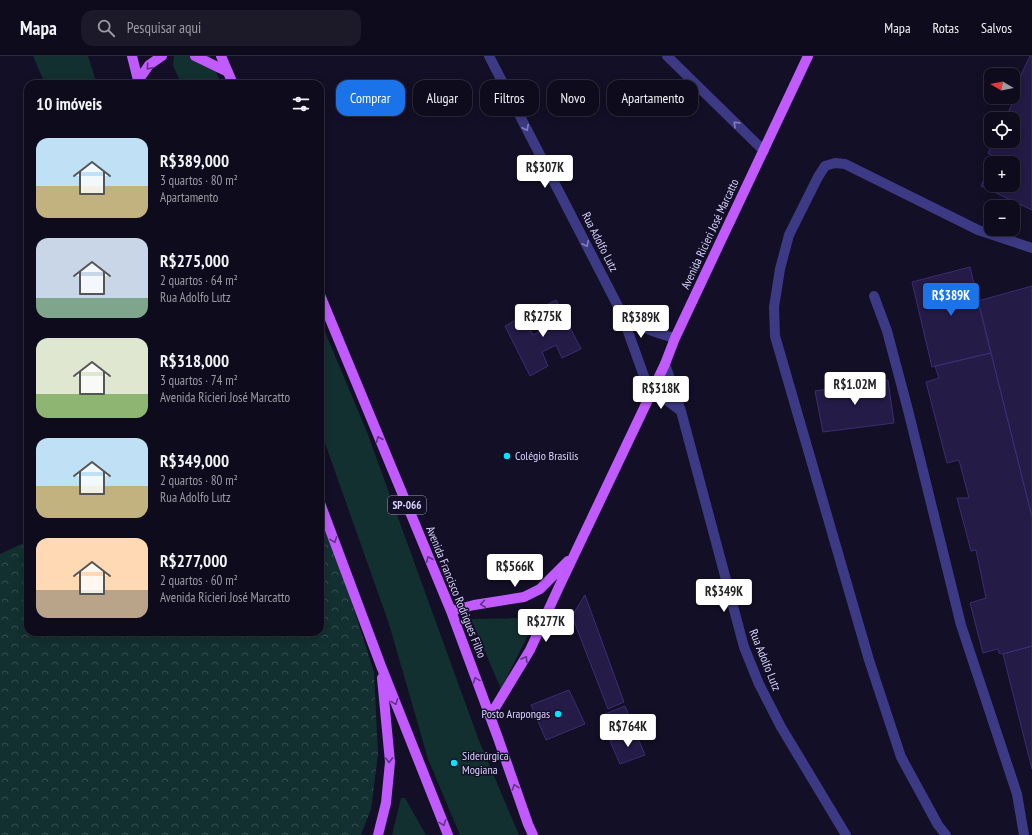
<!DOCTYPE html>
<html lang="pt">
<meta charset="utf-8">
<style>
:root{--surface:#0e0b1c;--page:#1c1929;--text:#f1f3f6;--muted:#9b9ba3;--line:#2e2b3b;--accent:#1a73e8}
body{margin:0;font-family:"PT Sans Narrow",sans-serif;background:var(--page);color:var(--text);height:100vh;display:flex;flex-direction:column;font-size:15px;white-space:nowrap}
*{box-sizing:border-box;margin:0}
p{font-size:13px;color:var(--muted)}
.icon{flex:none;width:22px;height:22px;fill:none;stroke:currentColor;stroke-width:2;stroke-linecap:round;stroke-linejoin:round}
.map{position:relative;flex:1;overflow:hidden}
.details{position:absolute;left:24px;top:24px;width:300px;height:556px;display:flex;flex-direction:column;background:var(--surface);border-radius:12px;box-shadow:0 2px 10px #0003,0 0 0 1px var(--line)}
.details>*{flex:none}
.top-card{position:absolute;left:336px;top:24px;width:380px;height:36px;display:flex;gap:8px}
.needle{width:26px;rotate:280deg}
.controls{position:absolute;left:984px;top:12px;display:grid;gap:8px}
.controls a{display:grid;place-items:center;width:36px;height:36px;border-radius:8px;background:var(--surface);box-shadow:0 2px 10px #0003,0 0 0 1px var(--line);font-size:20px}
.price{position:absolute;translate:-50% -34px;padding:0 9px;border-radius:4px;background:#fff;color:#222;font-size:13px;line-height:26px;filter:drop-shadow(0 1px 2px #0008)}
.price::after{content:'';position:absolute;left:50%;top:24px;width:12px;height:9px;margin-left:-6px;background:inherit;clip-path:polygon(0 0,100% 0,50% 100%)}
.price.selected{background:var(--accent);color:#fff}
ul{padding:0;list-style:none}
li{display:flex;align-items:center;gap:12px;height:100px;padding:0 12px}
li span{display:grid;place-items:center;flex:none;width:112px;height:80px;border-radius:12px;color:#555}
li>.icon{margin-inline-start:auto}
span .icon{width:48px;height:48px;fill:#fffc;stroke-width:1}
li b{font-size:17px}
h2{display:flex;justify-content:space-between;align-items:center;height:48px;padding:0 12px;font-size:17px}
.pill{padding:0 14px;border-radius:12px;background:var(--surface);box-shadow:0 2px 10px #0003,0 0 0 1px var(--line);font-size:14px;line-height:36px}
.pill.selected{background:var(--accent);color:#fff}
header{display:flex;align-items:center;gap:24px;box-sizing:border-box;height:56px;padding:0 20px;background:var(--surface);border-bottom:1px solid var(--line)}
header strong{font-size:19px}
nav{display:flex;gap:22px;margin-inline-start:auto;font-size:14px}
.search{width:280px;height:36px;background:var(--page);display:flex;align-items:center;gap:10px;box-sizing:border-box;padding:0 14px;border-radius:12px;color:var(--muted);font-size:15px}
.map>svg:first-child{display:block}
</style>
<header>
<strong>Mapa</strong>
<div class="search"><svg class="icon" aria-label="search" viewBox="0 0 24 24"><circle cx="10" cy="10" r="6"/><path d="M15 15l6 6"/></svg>Pesquisar aqui</div>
<nav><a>Mapa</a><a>Rotas</a><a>Salvos</a></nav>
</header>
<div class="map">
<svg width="1032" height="779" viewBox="0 0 1032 779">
<defs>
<pattern id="forest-crowns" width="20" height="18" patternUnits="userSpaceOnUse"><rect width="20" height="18" fill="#12302f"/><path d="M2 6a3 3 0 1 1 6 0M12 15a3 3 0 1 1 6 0" fill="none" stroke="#344d4e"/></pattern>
</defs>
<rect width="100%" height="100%" fill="#130f26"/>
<path fill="#12302f" d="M33,0H88L97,28H45Z
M174,0H210L221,28H181L173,9Z
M320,264L367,376L478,682L519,779H460L428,703L389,568L320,373Z
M538,559L501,633L471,563L517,562Z
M401,742H405L426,779H392Z"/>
<path fill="url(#forest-crowns)" d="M320,448L374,616L378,698L371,753L361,779H0V498L28,485V576H320Z"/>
<path fill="#241b47" stroke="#3b2d73" d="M1030,0H1032V154L981,130L991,108V129H1013V107H992L995,101L988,97L994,85H1013V63H1005L1017,38L1013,36Z
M970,211L991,297L932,311L912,226Z
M1032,230V461L978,245Z
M556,244L581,293L562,302L556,289L542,296L548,310L530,320L505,270L523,260L533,279L547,271L539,253Z
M991,297L1032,461V590L1003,598L999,597L998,593L983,597L970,547L986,542L976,494L971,495L957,442H969L959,404L947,407L926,326L939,322L935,310Z
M888,324L894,367L823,376L815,335Z
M585,539L624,646L608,653L572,560Z
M1032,590V713L1003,598Z
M569,634L585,668L546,684L531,649Z
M625,650L635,675L610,685L600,660Z
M635,675L645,699L620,708L610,685Z"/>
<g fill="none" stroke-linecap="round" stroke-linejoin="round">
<path stroke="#3d3a85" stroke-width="10" d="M489,0L621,256L650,337L665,343L681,355
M667,0L764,95
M874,240L887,275L908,354L961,569L1017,738L1024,779
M623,258C639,271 655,277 675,282
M665,308L681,355L744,591L759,628L781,671L846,779
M946,779L938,769L901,701L869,604L775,280L774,251L780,213L789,179L818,121L825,110L835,107L845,108L978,174L1032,192"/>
<path stroke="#c25bff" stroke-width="10" d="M132,0L139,28
M195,0L228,16
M221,0L233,28
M138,25L149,9L162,0
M320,239L451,555L498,682L528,768L533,779
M320,447L381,610L448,779
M451,555L474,549L524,541L540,533L568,505
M490,660L530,594L558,533L665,308L675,282L808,0
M378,779L386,747L390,706L382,622"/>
</g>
<defs><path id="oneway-chevron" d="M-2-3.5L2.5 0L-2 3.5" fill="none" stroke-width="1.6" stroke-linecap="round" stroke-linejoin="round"/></defs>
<g stroke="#623188">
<use href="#oneway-chevron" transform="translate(149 11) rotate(132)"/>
<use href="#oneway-chevron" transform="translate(379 383) rotate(-113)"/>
<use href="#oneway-chevron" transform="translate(334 484) rotate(69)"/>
<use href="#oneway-chevron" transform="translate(429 503) rotate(-113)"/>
<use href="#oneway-chevron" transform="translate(483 548) rotate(172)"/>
<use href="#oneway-chevron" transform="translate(525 603) rotate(-59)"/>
<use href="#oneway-chevron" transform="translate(476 624) rotate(-110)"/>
<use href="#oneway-chevron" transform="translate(395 646) rotate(69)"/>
<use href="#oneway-chevron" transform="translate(389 704) rotate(89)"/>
<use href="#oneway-chevron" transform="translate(515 731) rotate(-109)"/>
<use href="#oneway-chevron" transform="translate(443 767) rotate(69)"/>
</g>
<g stroke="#837fbc">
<use href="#oneway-chevron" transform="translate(736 68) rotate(-136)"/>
<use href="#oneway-chevron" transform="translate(526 72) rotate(63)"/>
<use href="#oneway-chevron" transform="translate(586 188) rotate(63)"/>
</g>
<g fill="#00e5ff" stroke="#130f26" stroke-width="1.5">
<circle cx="507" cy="400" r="4"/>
<circle cx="558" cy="658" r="4"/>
<circle cx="454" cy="707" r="4"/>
</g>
<g text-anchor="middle" stroke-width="3" stroke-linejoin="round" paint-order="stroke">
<rect fill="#130f26" stroke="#9e99be" stroke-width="1" x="388" y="440" width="38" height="18" rx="3"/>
<g font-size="11" font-weight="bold" fill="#d9d4ff">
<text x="407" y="453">SP-066</text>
</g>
<g font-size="12" fill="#d9d4ff" stroke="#130f26">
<text transform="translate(710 178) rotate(-65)" y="4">Avenida Ricieri José Marcatto</text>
<text transform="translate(600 186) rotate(63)" y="4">Rua Adolfo Lutz</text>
<text transform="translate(456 536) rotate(68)" y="4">Avenida Francisco Rodrigues Filho</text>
<text transform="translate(765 604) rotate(68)" y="4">Rua Adolfo Lutz</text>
</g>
<g font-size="12" fill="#d9d4ff" stroke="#130f26" text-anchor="start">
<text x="515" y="404">Colégio Brasílis</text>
<text x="550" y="662" text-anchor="end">Posto Arapongas</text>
<text x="462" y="704">Siderúrgica<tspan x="462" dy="14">Mogiana</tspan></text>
</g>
</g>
</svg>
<div class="controls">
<a><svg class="needle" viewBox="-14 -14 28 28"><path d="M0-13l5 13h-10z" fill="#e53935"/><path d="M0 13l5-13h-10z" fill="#9b9ba3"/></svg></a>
<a><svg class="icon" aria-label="locate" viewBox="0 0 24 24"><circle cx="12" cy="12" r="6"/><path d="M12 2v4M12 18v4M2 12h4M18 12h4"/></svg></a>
<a>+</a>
<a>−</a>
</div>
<b class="price" style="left:545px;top:133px">R$307K</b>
<b class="price selected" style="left:951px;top:261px">R$389K</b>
<b class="price" style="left:543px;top:282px">R$275K</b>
<b class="price" style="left:641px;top:283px">R$389K</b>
<b class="price" style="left:855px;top:350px">R$1.02M</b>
<b class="price" style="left:661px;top:354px">R$318K</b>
<b class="price" style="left:515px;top:532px">R$566K</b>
<b class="price" style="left:724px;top:557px">R$349K</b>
<b class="price" style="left:546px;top:587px">R$277K</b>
<b class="price" style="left:628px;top:692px">R$764K</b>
<div class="top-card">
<a class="pill selected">Comprar</a>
<a class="pill">Alugar</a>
<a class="pill">Filtros</a>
<a class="pill">Novo</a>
<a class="pill">Apartamento</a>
</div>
<section class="details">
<h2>10 imóveis<svg class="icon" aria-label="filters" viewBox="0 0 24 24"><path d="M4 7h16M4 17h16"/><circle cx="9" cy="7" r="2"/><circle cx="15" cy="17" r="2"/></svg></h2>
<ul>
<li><span style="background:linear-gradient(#bfe0f5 60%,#c2b280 0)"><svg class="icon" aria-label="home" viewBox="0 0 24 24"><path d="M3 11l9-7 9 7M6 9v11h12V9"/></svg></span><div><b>R$389,000</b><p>3 quartos · 80 m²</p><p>Apartamento</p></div></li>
<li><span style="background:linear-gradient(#c9d6e8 75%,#7fa58c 0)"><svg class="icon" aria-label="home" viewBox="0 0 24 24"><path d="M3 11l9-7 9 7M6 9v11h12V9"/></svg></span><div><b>R$275,000</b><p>2 quartos · 64 m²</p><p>Rua Adolfo Lutz</p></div></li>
<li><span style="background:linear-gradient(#dfe7d0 70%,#8fb573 0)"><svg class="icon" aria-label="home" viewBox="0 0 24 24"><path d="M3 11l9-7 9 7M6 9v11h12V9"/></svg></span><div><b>R$318,000</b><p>3 quartos · 74 m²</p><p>Avenida Ricieri José Marcatto</p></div></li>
<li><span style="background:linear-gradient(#bfe0f5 60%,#c2b280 0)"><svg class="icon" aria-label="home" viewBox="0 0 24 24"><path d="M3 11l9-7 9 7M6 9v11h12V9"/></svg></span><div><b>R$349,000</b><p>2 quartos · 80 m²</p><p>Rua Adolfo Lutz</p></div></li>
<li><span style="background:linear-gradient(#ffd9b3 65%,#b9a48a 0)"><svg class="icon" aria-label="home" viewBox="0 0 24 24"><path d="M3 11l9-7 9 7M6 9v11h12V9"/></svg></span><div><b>R$277,000</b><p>2 quartos · 60 m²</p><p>Avenida Ricieri José Marcatto</p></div></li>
</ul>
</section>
</div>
